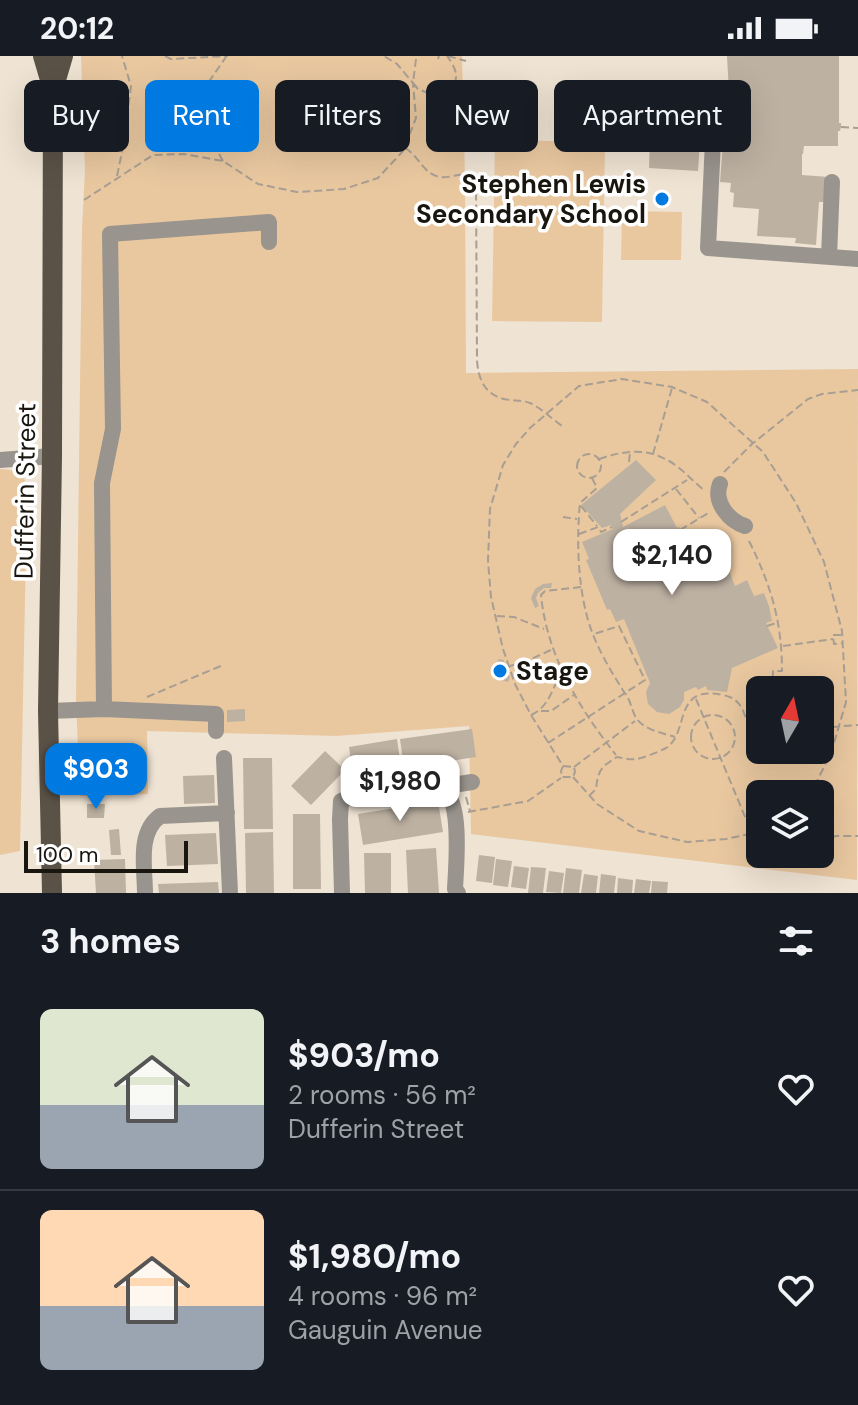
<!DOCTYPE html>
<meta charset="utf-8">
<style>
:root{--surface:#171b24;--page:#20242c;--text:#f1f3f6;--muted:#9ea1a6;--line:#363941;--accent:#007ae0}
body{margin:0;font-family:"DM Sans",sans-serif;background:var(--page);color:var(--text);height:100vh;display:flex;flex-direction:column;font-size:30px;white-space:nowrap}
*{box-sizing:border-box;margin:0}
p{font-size:26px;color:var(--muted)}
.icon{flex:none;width:44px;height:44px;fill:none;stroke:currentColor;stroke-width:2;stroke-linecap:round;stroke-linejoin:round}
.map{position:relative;height:837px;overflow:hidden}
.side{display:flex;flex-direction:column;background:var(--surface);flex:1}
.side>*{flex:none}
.hud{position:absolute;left:24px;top:24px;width:810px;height:72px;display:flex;gap:16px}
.needle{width:52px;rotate:9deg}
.fabs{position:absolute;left:746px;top:620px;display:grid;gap:16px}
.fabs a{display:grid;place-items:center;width:88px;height:88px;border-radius:12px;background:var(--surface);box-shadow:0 8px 32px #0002;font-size:40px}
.scale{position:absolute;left:24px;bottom:20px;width:164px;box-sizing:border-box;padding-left:8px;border:4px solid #19150f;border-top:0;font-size:22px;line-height:28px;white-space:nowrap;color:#19150f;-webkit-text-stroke:6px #fff;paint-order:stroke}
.price{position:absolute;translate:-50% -68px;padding:0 18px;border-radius:16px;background:#fff;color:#222;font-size:26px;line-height:52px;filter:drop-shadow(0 2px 4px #0008)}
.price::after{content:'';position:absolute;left:50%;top:48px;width:24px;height:18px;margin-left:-12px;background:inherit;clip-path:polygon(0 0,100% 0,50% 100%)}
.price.on{background:var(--accent);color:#fff}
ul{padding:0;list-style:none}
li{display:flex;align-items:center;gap:24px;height:200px;padding:0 40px}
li+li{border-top:2px solid var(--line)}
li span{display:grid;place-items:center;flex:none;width:224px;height:160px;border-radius:12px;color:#555}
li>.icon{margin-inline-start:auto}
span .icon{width:96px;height:96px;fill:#fffc;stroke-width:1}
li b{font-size:34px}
h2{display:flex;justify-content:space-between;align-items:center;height:96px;padding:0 40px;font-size:34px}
.chip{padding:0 28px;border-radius:12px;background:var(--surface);box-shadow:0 8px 32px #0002;font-size:28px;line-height:72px}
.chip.on{background:var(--accent);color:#fff}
.status{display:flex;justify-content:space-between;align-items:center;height:56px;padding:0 40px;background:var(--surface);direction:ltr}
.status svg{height:22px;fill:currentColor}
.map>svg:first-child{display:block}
</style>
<div class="status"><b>20:12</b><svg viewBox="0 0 49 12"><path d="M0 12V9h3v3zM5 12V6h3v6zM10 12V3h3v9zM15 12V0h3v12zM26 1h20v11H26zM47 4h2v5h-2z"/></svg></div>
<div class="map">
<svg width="858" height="837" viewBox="0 0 858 837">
<rect width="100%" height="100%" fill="#efe3d3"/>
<path fill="#e9c8a0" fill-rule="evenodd" d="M81,0H462L465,123L466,317L858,313L857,824L471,778L469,670L336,680L147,675L148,738L80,740L76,644L82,173L85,114ZM760,634H820V694H760ZM760,738H820V798H760Z
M495,84L605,86L602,266L492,265Z
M622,155L682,156L681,204H621Z
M0,413C10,413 19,416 25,424L26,492L20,795L0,799Z"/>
<path fill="#bdb1a2" d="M727,0H839V67H841V71L840,75H838V90H804L803,98H802V119L829,121L827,146H819L816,189L795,187L796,182L757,180L759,153L733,151L734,137L730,136L731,127L720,126L724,74H721V44L736,45L735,36H729Z
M650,83L700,85L698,115L649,112Z
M636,404L656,424L620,458L623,471L665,449L677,472L679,471L682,476L691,475L696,479V487L710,520L728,512L735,530L747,524L754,540L764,537L769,550L772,565L766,567L778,592L732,612L727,636L707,634L706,630L698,634L696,631L684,636V644L680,651L669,658L657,656L648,648L646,636L650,627L624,563L616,566L610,553L607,554L586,504L589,503L582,486L613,473L611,469L602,472L581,449Z
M552,527L551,532H544L538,537L536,542L539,550L535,552L531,542L535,533L543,528Z
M499,603L504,604L503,612L510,621L508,626L499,623L496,620L495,609Z
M245,653V665L227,666V654Z
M472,673L476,701L404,712L400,683Z
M397,683L401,711L353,718L349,691Z
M325,695L345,714L311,749L291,730Z
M243,702H272L273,773H244Z
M214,719L215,747L184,748L183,720Z
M438,745L443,776L363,789L358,758Z
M87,748H105L104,762H87Z
M293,758H320L321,833H293Z
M119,773L121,799H111L109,774Z
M273,776L274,837H246L245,777Z
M216,777L218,808L167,810L165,779Z
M436,792L439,837H408L406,794Z
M364,797H391V837H365Z
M479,799L495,801L492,827L476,825Z
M125,803L126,837H96L94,804Z
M496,803L512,805L508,831L493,829Z
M514,810L529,812L526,833L511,831Z
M531,811L546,812L543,837H528Z
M566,812L582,814L579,837H563Z
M549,815L564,817L561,837L546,836Z
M584,818L598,820L596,837H581Z
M601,818L616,820L614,837H599Z
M618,822L633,824L632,837H617Z
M636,823L651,825L649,837H634Z
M652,825L668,826L667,837H651Z
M218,826L219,837H159L158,828Z"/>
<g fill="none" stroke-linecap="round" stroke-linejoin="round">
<path stroke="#a89e92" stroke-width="2" stroke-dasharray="8 4" stroke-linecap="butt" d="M165,0L171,3L228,0
M448,0L466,5
M416,3L413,27L418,33L433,39C458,31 463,22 447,0
M438,3L439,0
M841,71L858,72
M405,92C419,100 423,118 440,121C454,123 467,111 476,126L477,304C478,322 484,338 504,343C513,345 522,344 530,347C541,352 552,363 562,370
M223,105L209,80L203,60L208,27L226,1
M117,120L123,91L131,30L122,0
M84,144L153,99L184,98L223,105L258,128L297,136L344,133L378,122L403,95L416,62L413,27L397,8L384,0
M653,398L672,332
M577 410a12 12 0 1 1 24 0a12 12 0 1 1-24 0Z
M599,403C623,395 645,391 669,405C682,412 692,425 704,434
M629,406L630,396
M724,416L752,388L808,343L822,338L858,334
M592,422L597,432L580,447C576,486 578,539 592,576C600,597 612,617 624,636C630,643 631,651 635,660C641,673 662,677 675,681
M676,433L699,462
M581,450L597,470
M563,461L577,463
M621,466L687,424
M680,474L710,456
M579,478L598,471L601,476L612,471
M749,485C771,529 782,566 782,615H773L772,634
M581,531L545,535L541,539C547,600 579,652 616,699
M497,560L514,561L544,573
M767,570L776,567
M841,579H833L834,588L843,587
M783,590L833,583
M510,610L527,605L553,593
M147,641L223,609
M696,643L746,763L760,788
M541,655H551L574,639
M746,655L760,650
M531,659C549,651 552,633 561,617
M691 681a22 22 0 1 1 44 0a22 22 0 1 1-44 0Z
M820,672L858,669
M548,687L645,624L619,570L594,578
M563,710L574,711L575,716L573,721H562L561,715L563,710L531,659L515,628L503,593L491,541L488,505L490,453L503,409L516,388L530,372L579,330L622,323L672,331L707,346L763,396L796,447L824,506L842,575L846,646L831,697L813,733L808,738
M574,711L635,665
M573,721L597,748L639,775L687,786L726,783L754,777L760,773
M589,740L596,733C598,714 601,711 617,701C623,702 630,704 636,703C644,702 658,696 666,692C690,677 672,628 723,639C742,643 743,655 749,671H760
M466,741L470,755
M468,756L528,745L561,722
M820,785L836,780H858
M776,798L781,801L788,798"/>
<path stroke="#99948d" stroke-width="16" d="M713,85L708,192L858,203
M829,201L832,126
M0,404L52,400
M720,428C713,446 729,465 745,470
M104,653L102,427L113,373L110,178L269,166V186
M48,655L104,653L216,658V675
M224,702L230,837
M434,732L472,726
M145,837C145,812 137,777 160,760L227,757
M342,837L340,763L341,745C360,735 381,734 402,732C416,731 432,728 445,736C462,748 456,812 455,833L458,837"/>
<path stroke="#5b5247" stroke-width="20" d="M43,0L53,34
M52,837L48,655L52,400L53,34L63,0"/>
</g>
<g fill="#007ae0" stroke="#fff" stroke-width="3">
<circle cx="662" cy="143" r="8"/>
<circle cx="500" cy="615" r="8"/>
</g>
<g text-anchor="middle" stroke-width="7" stroke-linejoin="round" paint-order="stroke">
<g font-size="26" font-weight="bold" fill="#19150f" stroke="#fff" text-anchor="end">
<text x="646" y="137">Stephen Lewis<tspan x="646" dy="30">Secondary School</tspan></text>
<text x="516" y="624" text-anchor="start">Stage</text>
</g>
<g font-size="26" fill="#19150f" stroke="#fff">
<text transform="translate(25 435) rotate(-89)" y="9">Dufferin Street</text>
</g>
</g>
</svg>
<div class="fabs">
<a><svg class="needle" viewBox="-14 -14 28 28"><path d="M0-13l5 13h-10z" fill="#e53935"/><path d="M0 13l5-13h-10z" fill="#9ea1a6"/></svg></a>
<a><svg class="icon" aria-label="layers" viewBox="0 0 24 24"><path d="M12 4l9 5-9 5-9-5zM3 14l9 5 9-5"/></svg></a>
</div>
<div class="scale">100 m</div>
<b class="price" style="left:672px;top:541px">$2,140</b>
<b class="price on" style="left:96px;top:755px">$903</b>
<b class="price" style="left:400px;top:767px">$1,980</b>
<div class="hud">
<a class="chip">Buy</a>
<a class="chip on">Rent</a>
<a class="chip">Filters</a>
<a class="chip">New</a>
<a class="chip">Apartment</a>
</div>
</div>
<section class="side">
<h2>3 homes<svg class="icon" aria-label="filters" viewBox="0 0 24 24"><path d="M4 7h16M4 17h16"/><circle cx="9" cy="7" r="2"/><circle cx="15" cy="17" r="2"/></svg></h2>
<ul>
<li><span style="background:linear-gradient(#dfe7d0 60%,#9aa5b1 0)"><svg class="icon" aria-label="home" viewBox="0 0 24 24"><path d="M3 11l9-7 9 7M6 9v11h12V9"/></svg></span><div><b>$903/mo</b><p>2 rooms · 56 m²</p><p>Dufferin Street</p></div><svg class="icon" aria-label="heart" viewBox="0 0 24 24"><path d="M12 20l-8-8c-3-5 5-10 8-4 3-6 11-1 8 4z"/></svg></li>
<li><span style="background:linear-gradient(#ffd9b3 60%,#9aa5b1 0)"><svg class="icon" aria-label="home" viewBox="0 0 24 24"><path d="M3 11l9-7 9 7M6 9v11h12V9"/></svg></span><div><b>$1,980/mo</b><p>4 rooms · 96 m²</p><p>Gauguin Avenue</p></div><svg class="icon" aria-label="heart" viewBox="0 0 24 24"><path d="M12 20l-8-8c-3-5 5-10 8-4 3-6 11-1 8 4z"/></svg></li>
</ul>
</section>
